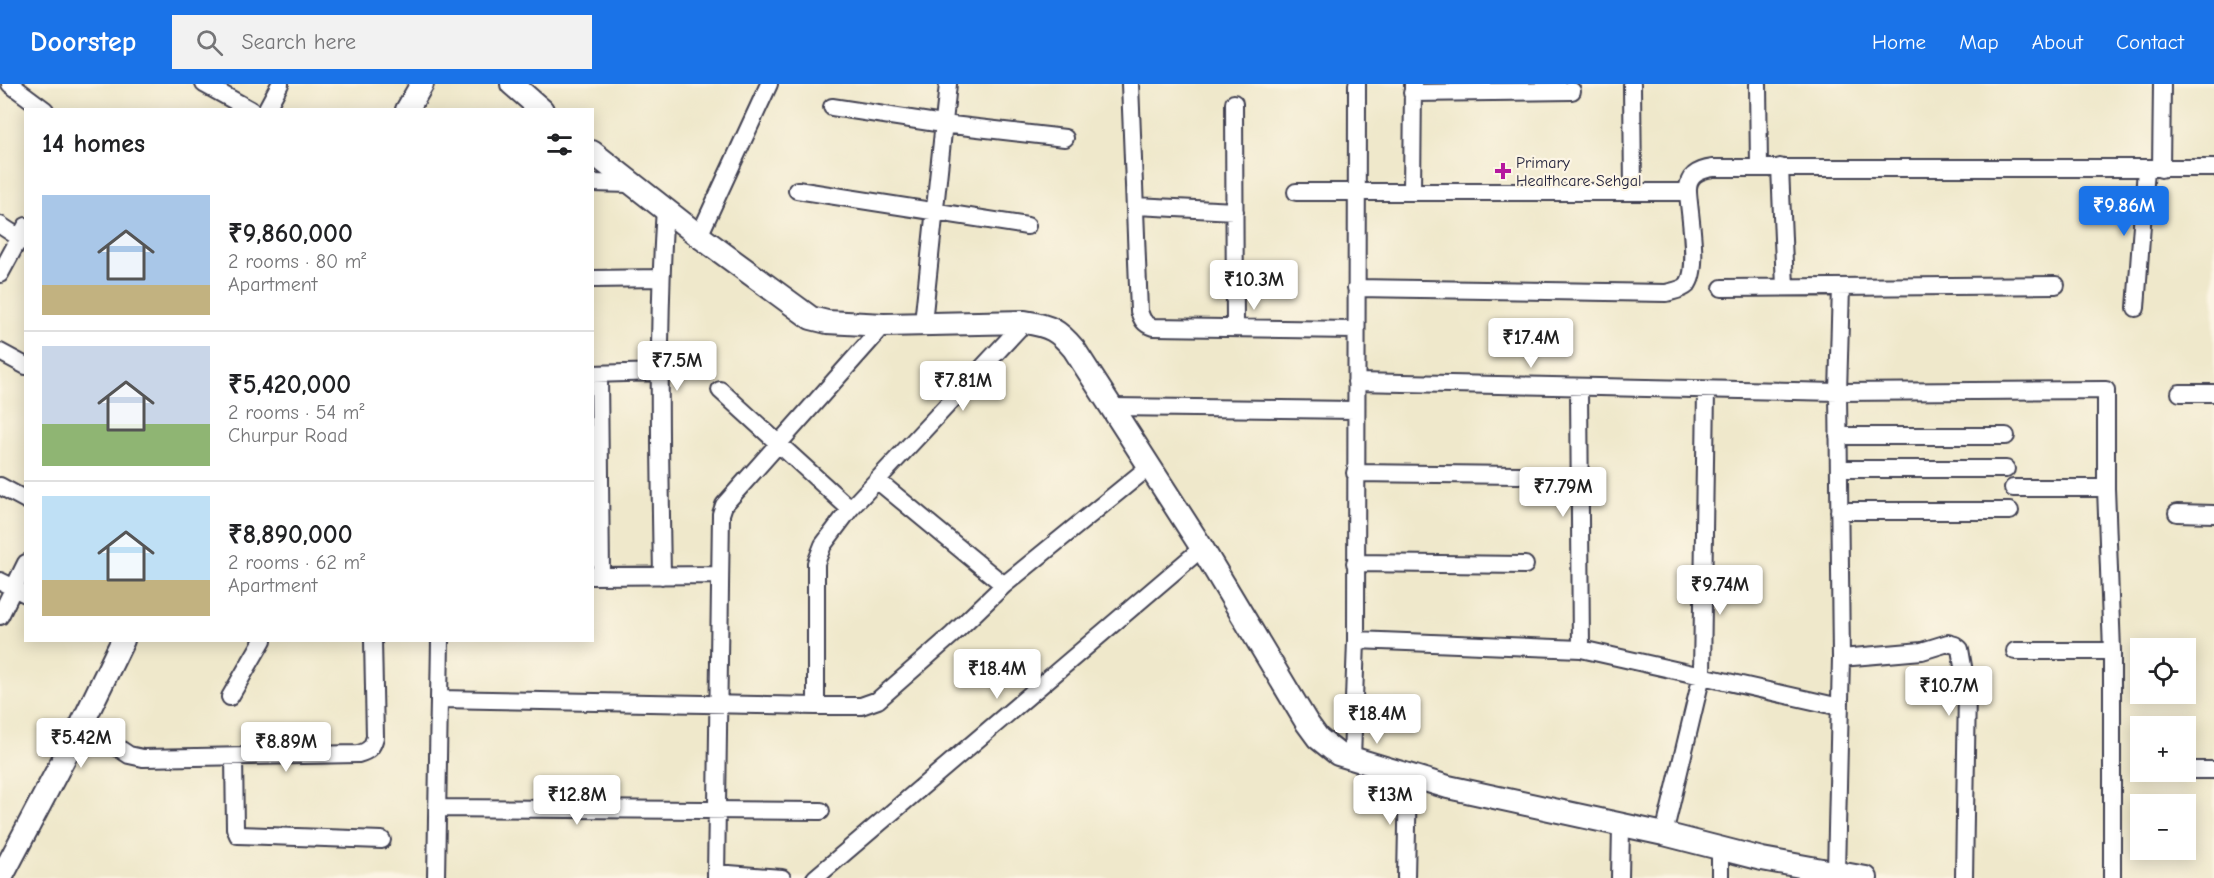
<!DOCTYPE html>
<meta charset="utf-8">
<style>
:root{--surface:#fff;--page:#f2f2f2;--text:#202124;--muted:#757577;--line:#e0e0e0;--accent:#1a73e8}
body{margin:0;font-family:"Comic Neue",sans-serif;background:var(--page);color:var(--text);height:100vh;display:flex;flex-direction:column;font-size:22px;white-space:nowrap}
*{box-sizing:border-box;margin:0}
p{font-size:20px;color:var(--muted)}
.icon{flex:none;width:33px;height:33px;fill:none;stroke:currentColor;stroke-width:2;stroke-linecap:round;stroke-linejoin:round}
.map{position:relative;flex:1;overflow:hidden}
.drawer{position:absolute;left:24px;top:24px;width:570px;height:534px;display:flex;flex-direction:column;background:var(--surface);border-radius:0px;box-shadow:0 3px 15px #0003}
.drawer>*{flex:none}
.buttons{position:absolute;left:2130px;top:554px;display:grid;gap:12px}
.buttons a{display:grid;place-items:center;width:66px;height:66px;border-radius:0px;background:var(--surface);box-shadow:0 3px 15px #0003;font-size:30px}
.price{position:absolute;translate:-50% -51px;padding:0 14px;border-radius:6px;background:#fff;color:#222;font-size:20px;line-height:39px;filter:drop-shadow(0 2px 3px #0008)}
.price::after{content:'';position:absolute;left:50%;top:36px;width:18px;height:14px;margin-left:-9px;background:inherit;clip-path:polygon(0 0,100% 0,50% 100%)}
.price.active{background:var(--accent);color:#fff}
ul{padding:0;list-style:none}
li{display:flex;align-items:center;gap:18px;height:150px;padding:0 18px}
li+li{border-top:2px solid var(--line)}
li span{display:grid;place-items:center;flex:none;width:168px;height:120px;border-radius:0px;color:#555}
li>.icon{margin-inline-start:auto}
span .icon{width:72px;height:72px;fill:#fffc;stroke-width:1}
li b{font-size:26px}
h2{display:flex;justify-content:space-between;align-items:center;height:72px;padding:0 18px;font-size:26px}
header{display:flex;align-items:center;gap:36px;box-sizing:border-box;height:84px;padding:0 30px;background:var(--accent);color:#fff}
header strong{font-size:28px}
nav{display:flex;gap:33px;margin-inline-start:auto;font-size:21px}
.search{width:420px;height:54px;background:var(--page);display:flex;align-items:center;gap:15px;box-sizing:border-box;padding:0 21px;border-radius:0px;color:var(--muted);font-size:22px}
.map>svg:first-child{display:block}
</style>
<header>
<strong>Doorstep</strong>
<div class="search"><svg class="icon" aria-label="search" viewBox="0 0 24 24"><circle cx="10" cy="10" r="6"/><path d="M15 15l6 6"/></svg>Search here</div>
<nav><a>Home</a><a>Map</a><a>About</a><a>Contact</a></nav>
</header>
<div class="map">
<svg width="2214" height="794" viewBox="0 0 2214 794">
<rect width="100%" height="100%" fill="#fcf5e5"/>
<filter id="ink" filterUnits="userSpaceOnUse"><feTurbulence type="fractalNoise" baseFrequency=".0167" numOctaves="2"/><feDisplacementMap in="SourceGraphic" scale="12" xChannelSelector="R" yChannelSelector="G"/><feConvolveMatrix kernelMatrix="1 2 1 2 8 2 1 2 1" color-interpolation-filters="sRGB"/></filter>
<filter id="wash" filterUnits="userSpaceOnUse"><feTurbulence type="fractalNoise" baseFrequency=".008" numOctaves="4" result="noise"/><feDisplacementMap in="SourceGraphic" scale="24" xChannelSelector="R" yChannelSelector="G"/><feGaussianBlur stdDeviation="1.35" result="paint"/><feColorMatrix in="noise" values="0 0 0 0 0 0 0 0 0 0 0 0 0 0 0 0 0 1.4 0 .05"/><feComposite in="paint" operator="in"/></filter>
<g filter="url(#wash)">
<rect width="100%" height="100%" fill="#efe8cb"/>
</g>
<g filter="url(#ink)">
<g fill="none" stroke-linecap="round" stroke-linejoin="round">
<g stroke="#414051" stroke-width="20">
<path id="street" d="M10,0L45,26
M204,0L251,26
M1130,0L1139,227C1142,236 1144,240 1153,243L1355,246
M1632,0L1633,108
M1758,0L1759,83
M1412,9L1572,7
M1234,19L1235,244
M832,23L943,40L1065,54
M266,26L280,0
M1780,83L1785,203
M2161,85L2162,0
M592,99L631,100
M797,106L1027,142
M1296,108H1688C1689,128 1700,186 1687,201C1682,206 1673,207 1666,209L1356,204
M1412,108L1413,0
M1688,108C1687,92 1698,86 1713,84H2214
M1136,122L1235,127
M0,141L26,158
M699,152L769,0
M0,190L26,142
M592,195L660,194
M1841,203L1838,308L2106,306V404L2112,567V794
M1722,204L2056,201
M2136,224L2146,85
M923,239L948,0
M0,268L26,282
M592,290L659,288
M599,290L601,492
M1356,298L1838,308L1841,574L1836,788
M1579,304L1581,565
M720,306L850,425
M2180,309H2214
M1111,323L1355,326
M1838,352H2006
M1839,385H2006
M1355,389L1519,391
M878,397L1004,501
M0,402L26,416
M2013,404H2106
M1839,427H2010
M2177,429L2214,430
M1355,479L1525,481
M592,492L720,491
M662,492C660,369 657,247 665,124
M0,497L26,510
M0,532L26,479
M1356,556L1581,565L1840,623
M2015,567H2112
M1841,574L1922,567L1948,559L1955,561L1960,565L1967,606L1964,794
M230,613L263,556
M439,615L816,622H861L878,616L952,551L1004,501L1150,382
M816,622V479L823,461L850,425L1025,238
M82,640L129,671L143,674L358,670C369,667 372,664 375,653L373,556
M234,673L235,744L238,751L382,756
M1352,675L1356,556L1357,0
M2186,686H2214
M437,724L821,727
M1664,750L1702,591L1706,306
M1720,764V794
M716,789L782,794
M436,794L440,556
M716,794L721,430L724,421L884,241
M815,794L1202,464
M1406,794L1408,691
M1620,794L1621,742"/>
</g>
<g stroke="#414051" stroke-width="26">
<path id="secondary" d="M512,0L542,26
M407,26L422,0
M592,68L699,152L811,234L827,238L884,241L1025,238C1050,242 1058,246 1074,265L1202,464L1307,639L1318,654L1338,670L1448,703L1664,750L1762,775L1866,794
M1,794L82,640L123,556"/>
</g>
<use href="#street" stroke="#fff" stroke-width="16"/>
<use href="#secondary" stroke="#fff" stroke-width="22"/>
</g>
</g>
<path fill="#b5179e" stroke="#fcf5e5" stroke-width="2" d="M1500 78h6v6h6v6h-6v6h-6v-6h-6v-6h6z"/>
<g text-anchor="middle" stroke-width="4.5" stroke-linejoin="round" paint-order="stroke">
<g font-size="16" fill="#22223b" stroke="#fcf5e5" text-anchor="start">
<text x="1516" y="84">Primary<tspan x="1516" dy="18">Healthcare Sehgal</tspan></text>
</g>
</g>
</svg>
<div class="buttons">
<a><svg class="icon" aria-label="locate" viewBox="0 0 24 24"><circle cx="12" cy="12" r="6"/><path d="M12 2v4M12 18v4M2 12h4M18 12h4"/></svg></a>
<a>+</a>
<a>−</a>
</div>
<b class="price active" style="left:2124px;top:153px">₹9.86M</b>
<b class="price" style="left:1254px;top:227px">₹10.3M</b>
<b class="price" style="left:1531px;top:285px">₹17.4M</b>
<b class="price" style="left:677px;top:308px">₹7.5M</b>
<b class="price" style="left:963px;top:328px">₹7.81M</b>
<b class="price" style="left:1563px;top:434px">₹7.79M</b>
<b class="price" style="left:1720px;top:532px">₹9.74M</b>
<b class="price" style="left:997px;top:616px">₹18.4M</b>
<b class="price" style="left:1949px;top:633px">₹10.7M</b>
<b class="price" style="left:1377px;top:661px">₹18.4M</b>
<b class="price" style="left:81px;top:685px">₹5.42M</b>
<b class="price" style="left:286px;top:689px">₹8.89M</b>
<b class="price" style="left:577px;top:742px">₹12.8M</b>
<b class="price" style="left:1390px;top:742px">₹13M</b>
<section class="drawer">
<h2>14 homes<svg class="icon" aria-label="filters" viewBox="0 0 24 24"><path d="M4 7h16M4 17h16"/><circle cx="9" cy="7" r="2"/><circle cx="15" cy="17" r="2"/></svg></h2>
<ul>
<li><span style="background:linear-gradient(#a9c7e8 75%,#c2b280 0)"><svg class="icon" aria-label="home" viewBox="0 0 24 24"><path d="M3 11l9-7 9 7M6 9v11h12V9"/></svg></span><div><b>₹9,860,000</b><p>2 rooms · 80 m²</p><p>Apartment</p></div></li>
<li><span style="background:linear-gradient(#c9d6e8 65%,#8fb573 0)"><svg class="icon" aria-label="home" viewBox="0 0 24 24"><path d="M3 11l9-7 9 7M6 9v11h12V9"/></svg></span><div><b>₹5,420,000</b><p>2 rooms · 54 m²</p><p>Churpur Road</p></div></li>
<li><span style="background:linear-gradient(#bfe0f5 70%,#c2b280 0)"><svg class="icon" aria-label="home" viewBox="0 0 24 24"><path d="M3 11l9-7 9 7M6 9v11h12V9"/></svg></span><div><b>₹8,890,000</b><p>2 rooms · 62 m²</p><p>Apartment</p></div></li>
</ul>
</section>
</div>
